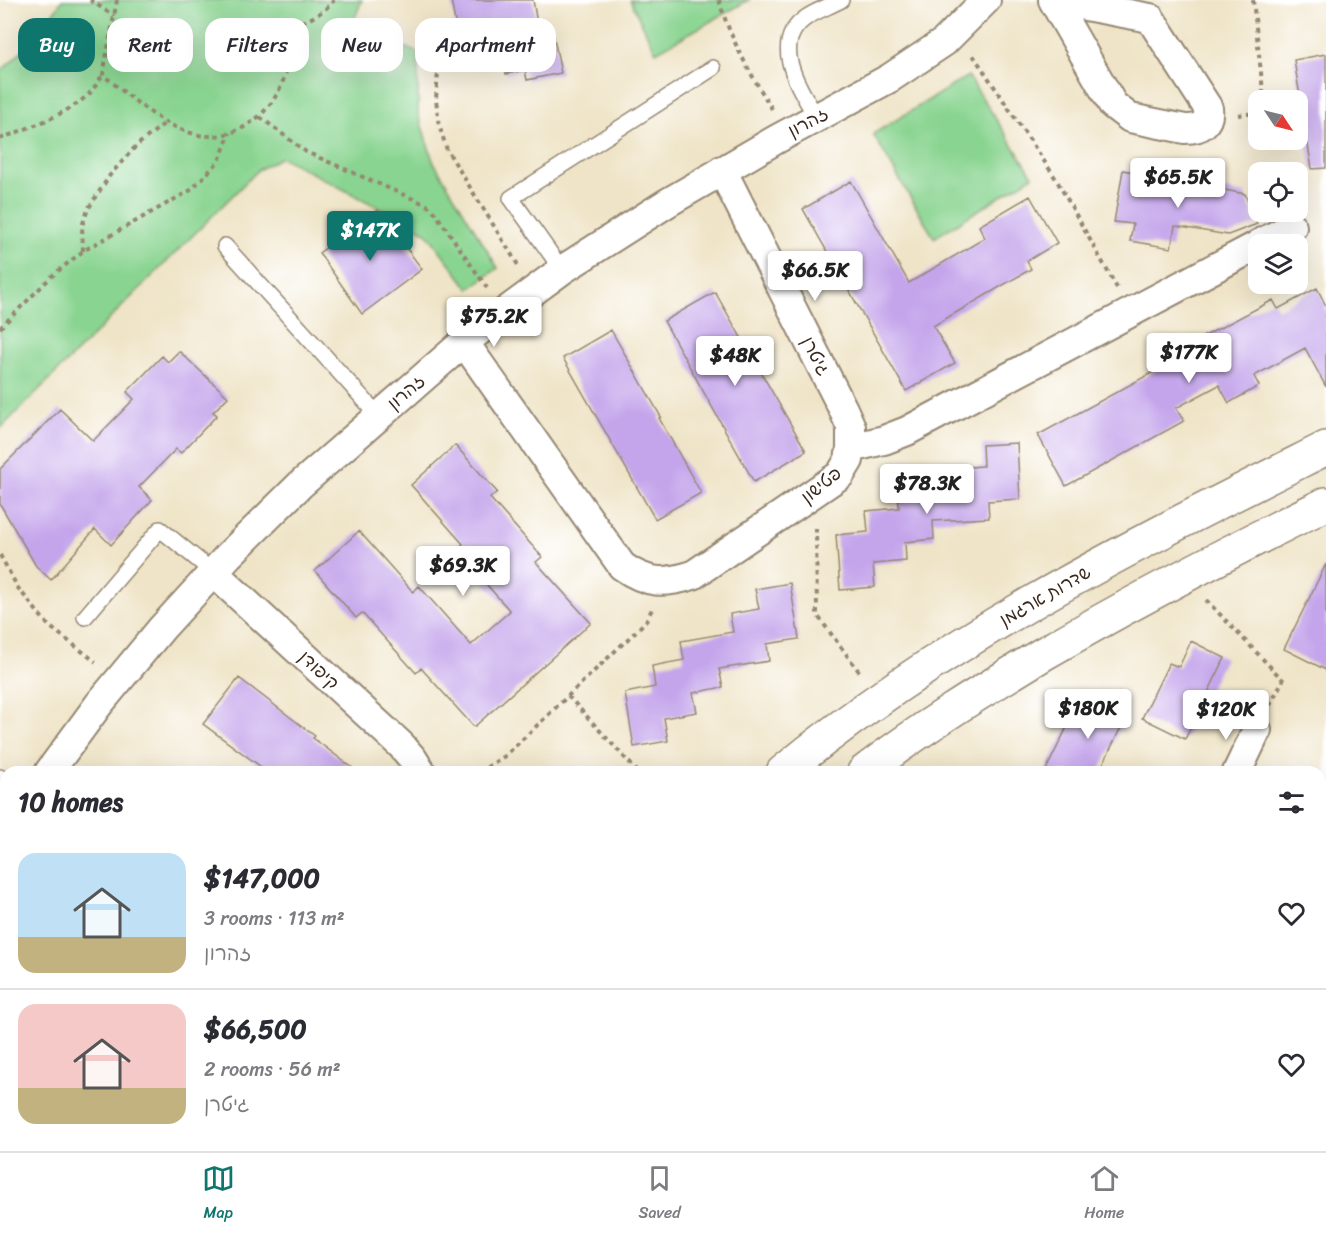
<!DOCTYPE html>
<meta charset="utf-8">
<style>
:root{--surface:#fff;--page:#f2f2f3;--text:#2b2b33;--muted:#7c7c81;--line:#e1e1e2;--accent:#0f766e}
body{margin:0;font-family:Sriracha,"Playpen Sans Hebrew",sans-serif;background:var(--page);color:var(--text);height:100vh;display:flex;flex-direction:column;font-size:22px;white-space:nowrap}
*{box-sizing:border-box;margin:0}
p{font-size:20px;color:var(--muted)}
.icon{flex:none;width:33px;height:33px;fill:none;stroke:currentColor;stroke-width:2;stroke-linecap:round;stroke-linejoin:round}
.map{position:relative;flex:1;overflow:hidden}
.panel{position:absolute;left:0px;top:766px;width:1326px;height:386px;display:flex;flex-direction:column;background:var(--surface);border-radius:18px 18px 0 0;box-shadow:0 6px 24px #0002}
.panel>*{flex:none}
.hud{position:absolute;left:18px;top:18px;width:600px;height:54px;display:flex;gap:12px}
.needle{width:39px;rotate:125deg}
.tools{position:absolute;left:1248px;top:90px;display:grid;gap:12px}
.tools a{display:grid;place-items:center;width:60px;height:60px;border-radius:12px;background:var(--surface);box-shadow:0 6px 24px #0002;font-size:30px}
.price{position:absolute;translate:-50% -51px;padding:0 14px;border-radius:6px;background:#fff;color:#222;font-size:20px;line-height:39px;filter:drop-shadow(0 2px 3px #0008)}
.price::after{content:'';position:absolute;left:50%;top:36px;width:18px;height:14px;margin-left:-9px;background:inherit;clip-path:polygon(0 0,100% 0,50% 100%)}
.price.selected{background:var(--accent);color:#fff}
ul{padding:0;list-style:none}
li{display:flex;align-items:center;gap:18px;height:150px;padding:0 18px}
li+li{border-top:2px solid var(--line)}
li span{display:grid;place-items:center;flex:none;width:168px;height:120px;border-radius:18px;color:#555}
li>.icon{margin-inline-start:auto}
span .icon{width:72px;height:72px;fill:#fffc;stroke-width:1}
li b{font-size:26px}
h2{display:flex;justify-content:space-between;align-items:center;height:72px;padding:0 18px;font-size:26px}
.tag{padding:0 21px;border-radius:18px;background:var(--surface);box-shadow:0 6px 24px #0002;font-size:21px;line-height:54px}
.tag.selected{background:var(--accent);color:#fff}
.menu{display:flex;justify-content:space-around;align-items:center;height:84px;border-top:2px solid var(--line);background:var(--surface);font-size:16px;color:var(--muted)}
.menu a{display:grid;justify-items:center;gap:3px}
.menu .selected{color:var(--accent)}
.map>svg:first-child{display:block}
</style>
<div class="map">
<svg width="1326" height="1151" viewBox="0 0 1326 1151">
<rect width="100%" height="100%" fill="#fff"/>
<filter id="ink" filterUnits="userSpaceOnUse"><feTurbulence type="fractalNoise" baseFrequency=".0167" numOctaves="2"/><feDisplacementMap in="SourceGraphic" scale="12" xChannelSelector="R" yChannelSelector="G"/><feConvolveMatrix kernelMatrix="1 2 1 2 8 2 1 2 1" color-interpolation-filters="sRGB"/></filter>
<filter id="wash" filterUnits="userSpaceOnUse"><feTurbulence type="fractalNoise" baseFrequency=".008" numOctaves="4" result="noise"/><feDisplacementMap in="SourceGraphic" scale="24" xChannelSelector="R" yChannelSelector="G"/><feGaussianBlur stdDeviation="1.35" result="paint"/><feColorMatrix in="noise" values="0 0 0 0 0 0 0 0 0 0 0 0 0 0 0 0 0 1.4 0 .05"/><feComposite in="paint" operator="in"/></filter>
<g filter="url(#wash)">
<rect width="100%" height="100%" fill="#efe4c7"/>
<path fill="#89d490" stroke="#627f57" stroke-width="1.5" d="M62,0H362L352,25L418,53V114L433,161L498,268L469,289L426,232L281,157L258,170L0,429V72C24,50 45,28 62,0Z
M630,0H749L656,52Z
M968,76L1033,176L934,238L873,134Z
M1320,887L1326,890V1151H1272L1274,1146H1320Z
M202,1146H339L341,1151H198Z"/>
<g id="blocks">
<path fill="#c4a5eb" d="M451,0H533L539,35L553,33L561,73L527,80L525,70L506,74L503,59L463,67Z
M1326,54V168L1312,169L1294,60Z
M1123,170L1245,194L1257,224L1228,235L1175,226L1171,248L1130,241L1133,224L1114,222Z
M851,181L909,283L985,238L979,226L1030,196L1057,243L1027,261L1031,269L933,326L955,363L906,391L803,209Z
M378,210L422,269L362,314L319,253Z
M1317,288L1326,306V387L1305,348L1254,376L1259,386L1229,403L1219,385L1176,408L1184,421L1066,486L1038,435L1168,364L1164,357L1198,338L1199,339L1273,300L1278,309Z
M715,292L806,451L754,482L664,321Z
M611,330L661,417L659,418L701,493L655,519L563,358Z
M179,351L228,397L213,412L217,415L181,453L176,449L139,487L152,500L111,545L95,529L51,580L36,566L0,504V469L60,409L93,441L134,399L127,392L162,356L168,362Z
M1017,443L1020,499L988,501L989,518L933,521L934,539L905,542L906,561L873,564L875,587L840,590L836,535L868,532L866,511L899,508L898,489L955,485L954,468L983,466L982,445Z
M455,445L497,492L490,498L542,557L536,562L591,623L474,727L421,668L416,673L362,613L356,618L315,571L359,531L413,592L419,586L471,645L510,611L456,550L463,544L411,485Z
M1326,564V670L1284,649Z
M790,583L799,639L767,644L769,661L719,669L723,687L693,693L697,712L664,718L668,741L634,747L625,693L655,687L652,666L684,660L681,641L733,632L730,614L759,609L755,589Z
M1191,641L1225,658L1185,739L1142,718L1169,663L1179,667Z
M239,678L315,736L313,738L358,772H268L203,724Z
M1095,696L1128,713L1099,772H1045L1072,717L1082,722Z"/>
</g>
</g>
<g filter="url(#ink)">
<use href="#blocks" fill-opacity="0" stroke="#958772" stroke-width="1.5"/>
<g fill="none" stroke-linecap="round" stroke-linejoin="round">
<g stroke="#958772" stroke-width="18">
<path id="lane" d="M816,117C800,88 768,43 807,17C818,10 830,6 841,0
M225,246L378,415
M562,270L511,198L713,68
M85,617L160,529L213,572
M0,777L6,783"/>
</g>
<g stroke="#958772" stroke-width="32">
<path id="street" d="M1053,0L1150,18L1208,108C1210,124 1200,129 1185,129L1130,118L1113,105Z
M722,170L843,409L851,427V448
M1259,244L1292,227
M464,342L622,566C647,584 665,584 693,575L840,475L849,460L851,448L884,440L907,431L1258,245
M213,572L401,745L413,759L421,772
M49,772L99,704L162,628L229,555L300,485L464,342L562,270L667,203L777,139L890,78L944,42L986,0
M1237,772L1257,730
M0,846L6,837
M0,1026L6,1031
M0,1069L6,1074
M98,1146L104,1151
M153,1146L160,1151
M35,1151L38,1146
M764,1151L767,1146
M1090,1151L1093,1146"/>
</g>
<g stroke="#958772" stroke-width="36">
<path id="secondary" d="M783,772C946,637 1138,543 1326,448
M864,772C921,728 982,691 1043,654C1136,600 1230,551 1326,504
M421,1151L425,1146
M488,1151L492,1146"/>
</g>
<path stroke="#958772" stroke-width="4" stroke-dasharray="4.5 4.5" stroke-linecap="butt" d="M90,0L114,16
M117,0L103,75C130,96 157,123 191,133C231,146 272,116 284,78C290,61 288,44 287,27C305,22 322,15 334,0
M719,0C730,40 751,74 772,109
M1253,0L1264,100
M973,55L1056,179L1117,288
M439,57L436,99L439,125L447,150L518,265
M1238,115L1258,113
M260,117L306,152L427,205L436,214L487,288
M0,139C29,127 65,116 89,94C94,89 98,81 103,75
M83,251L82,226L88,209L110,175L136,146L165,123
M0,328L52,276L83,251L191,190L219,161L230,133
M816,528L817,615L861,674
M0,555L18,588L49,626L96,662
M1206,600L1283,680L1270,705
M568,696L638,772
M479,772L505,756L633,634L646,621L652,609
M1320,912L1326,915
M301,1146L304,1151
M562,1146L572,1151
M210,1151L214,1146"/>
<use href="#lane" stroke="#fff" stroke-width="15"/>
<use href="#street" stroke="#fff" stroke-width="28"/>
<use href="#secondary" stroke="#fff" stroke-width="33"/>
</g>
</g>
<g text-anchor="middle" stroke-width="4.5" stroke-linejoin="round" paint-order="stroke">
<g font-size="18" fill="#3b2a1e" stroke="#fff">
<text transform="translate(808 122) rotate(-28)" y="6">זהרון</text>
<text transform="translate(816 356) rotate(63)" y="6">גיטרן</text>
<text transform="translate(406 392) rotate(-41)" y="6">זהרון</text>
<text transform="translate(821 485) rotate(-39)" y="6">פטישון</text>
<text transform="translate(1045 596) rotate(-30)" y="6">שדרות ארגמן</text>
<text transform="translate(319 670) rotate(43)" y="6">קיפודן</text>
</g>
</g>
</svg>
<div class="tools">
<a><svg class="needle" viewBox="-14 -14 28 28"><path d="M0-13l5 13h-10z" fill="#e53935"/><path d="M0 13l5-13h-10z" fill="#7c7c81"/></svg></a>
<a><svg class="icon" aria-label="locate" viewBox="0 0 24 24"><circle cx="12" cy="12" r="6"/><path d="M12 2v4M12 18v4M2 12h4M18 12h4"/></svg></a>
<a><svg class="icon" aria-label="layers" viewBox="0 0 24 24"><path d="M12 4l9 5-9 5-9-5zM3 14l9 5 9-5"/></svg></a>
</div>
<b class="price" style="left:1178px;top:209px">$65.5K</b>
<b class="price selected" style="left:370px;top:262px">$147K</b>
<b class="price" style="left:815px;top:302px">$66.5K</b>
<b class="price" style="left:494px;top:348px">$75.2K</b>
<b class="price" style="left:1189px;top:384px">$177K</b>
<b class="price" style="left:735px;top:387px">$48K</b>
<b class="price" style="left:927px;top:515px">$78.3K</b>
<b class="price" style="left:463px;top:597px">$69.3K</b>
<b class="price" style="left:1088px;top:740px">$180K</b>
<b class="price" style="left:1226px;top:741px">$120K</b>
<div class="hud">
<a class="tag selected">Buy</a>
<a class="tag">Rent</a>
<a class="tag">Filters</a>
<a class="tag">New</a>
<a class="tag">Apartment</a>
</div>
<section class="panel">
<h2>10 homes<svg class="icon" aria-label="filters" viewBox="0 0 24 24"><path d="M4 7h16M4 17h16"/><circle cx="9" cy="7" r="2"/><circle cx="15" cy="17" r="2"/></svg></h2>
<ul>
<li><span style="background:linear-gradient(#bfe0f5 70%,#c2b280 0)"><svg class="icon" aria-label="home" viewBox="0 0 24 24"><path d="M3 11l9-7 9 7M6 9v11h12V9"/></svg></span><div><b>$147,000</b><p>3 rooms · 113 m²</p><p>זהרון</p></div><svg class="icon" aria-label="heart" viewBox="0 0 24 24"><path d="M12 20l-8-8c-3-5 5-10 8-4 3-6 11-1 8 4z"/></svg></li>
<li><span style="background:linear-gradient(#f6c9c9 70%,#c2b280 0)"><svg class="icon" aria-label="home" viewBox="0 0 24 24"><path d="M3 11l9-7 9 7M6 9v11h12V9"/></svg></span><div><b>$66,500</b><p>2 rooms · 56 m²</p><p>גיטרן</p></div><svg class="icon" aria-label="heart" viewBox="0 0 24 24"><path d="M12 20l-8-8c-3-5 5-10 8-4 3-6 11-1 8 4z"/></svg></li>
</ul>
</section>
</div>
<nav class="menu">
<a class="selected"><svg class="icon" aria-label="map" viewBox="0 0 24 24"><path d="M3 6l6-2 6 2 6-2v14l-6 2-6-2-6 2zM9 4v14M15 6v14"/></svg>Map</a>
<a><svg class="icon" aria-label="saved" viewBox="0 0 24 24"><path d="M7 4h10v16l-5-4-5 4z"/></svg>Saved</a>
<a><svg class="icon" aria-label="home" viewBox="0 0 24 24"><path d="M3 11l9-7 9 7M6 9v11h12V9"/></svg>Home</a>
</nav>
